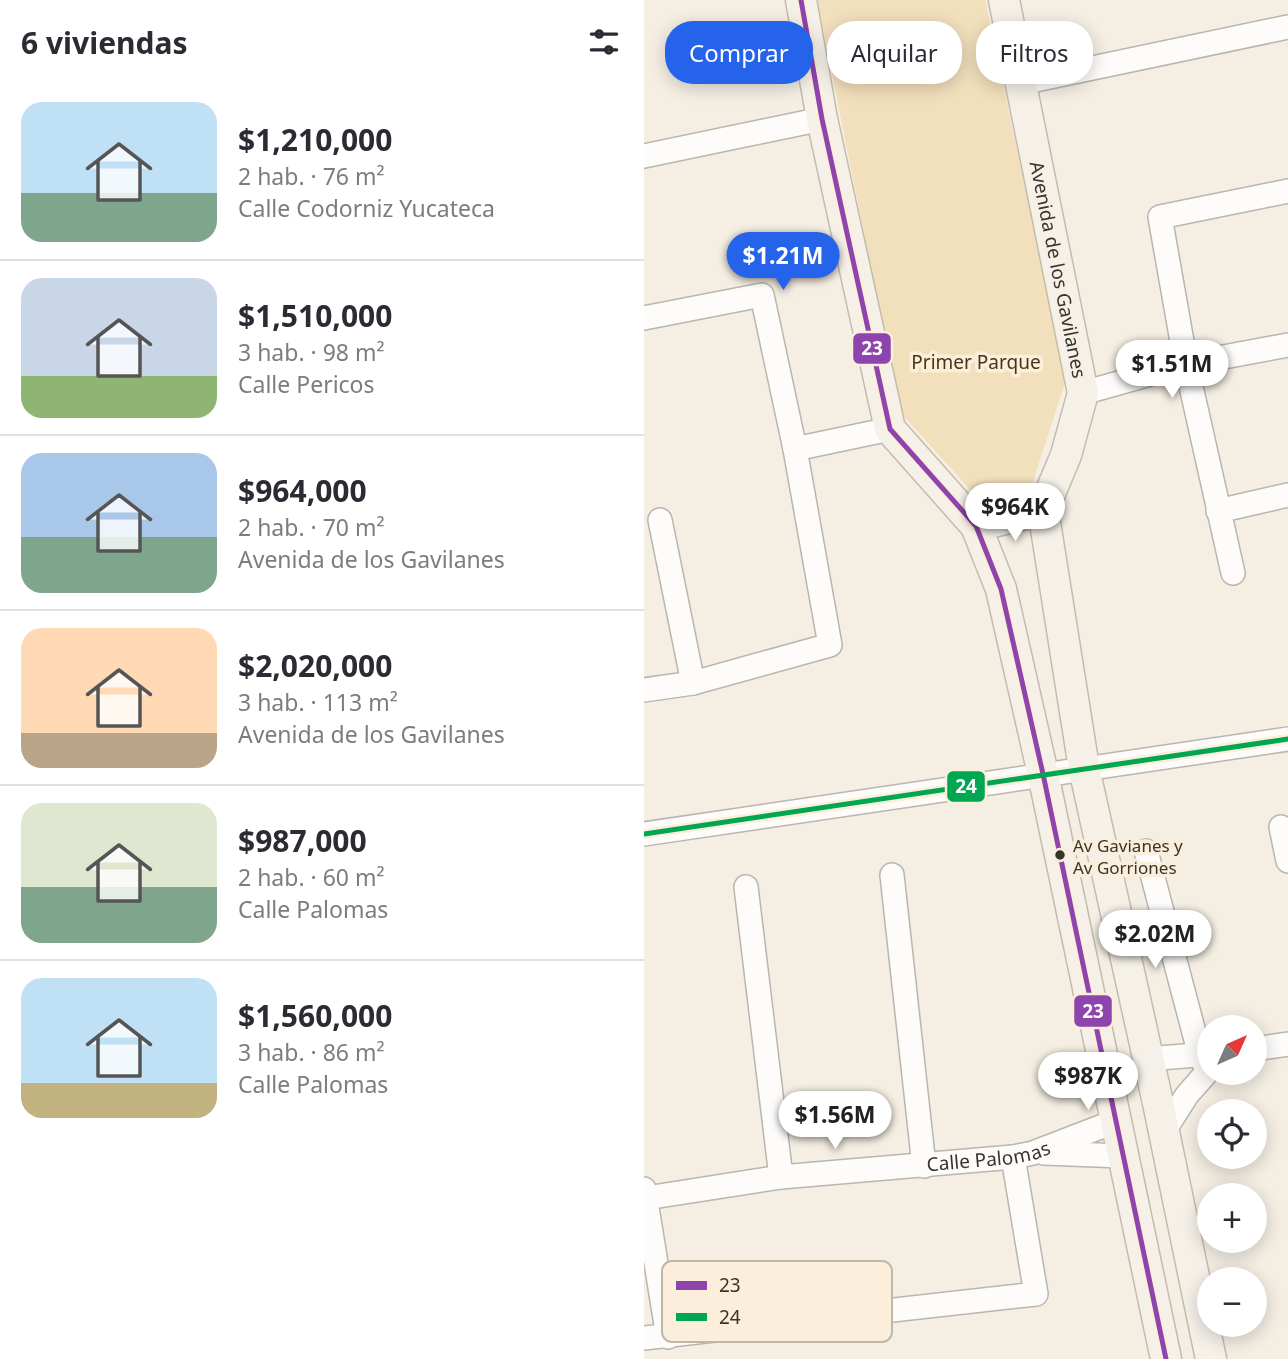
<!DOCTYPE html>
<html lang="es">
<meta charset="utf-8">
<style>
:root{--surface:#fff;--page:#f2f2f3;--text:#2b2b33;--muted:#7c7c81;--line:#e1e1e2;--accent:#2563eb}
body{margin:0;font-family:"Noto Sans",sans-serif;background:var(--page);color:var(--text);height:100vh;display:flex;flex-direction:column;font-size:26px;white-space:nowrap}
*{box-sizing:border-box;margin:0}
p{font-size:23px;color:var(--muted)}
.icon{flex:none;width:38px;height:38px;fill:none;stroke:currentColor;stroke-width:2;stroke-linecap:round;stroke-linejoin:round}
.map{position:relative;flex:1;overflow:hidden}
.drawer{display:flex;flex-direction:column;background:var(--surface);width:644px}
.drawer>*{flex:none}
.top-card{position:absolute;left:21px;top:21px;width:518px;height:63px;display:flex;gap:14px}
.needle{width:46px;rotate:45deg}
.buttons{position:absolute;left:553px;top:1015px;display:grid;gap:14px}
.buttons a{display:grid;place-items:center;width:70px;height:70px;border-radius:50%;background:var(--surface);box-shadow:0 4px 18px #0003;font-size:35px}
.price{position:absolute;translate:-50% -60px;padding:0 16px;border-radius:24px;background:#fff;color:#222;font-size:23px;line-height:46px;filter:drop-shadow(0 2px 4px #0008)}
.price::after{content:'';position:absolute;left:50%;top:42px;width:21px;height:16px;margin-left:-10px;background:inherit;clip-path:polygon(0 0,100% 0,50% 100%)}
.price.on{background:var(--accent);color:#fff}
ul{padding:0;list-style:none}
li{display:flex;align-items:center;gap:21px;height:175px;padding:0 21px}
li+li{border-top:2px solid var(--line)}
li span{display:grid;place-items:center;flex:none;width:196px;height:140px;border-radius:21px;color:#555}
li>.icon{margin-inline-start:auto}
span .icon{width:84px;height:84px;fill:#fffc;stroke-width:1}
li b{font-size:30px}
h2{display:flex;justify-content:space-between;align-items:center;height:84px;padding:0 21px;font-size:30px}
.chip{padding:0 24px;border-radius:28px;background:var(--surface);box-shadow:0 4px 18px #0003;font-size:24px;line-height:63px}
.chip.on{background:var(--accent);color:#fff}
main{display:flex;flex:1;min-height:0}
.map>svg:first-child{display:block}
</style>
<main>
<section class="drawer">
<h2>6 viviendas<svg class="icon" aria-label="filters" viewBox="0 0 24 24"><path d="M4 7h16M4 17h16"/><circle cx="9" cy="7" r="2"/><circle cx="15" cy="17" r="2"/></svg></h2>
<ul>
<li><span style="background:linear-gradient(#bfe0f5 65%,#7fa58c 0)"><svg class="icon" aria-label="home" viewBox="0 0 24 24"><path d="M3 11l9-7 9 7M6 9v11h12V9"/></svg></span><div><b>$1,210,000</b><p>2 hab. · 76 m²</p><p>Calle Codorniz Yucateca</p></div></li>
<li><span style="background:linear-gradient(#c9d6e8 70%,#8fb573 0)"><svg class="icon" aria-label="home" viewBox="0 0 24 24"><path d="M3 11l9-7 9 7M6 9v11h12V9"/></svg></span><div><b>$1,510,000</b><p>3 hab. · 98 m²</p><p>Calle Pericos</p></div></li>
<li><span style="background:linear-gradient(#a9c7e8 60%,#7fa58c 0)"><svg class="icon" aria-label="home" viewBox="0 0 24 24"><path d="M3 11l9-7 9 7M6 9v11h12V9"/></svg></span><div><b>$964,000</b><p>2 hab. · 70 m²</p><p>Avenida de los Gavilanes</p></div></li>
<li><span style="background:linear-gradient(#ffd9b3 75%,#b9a48a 0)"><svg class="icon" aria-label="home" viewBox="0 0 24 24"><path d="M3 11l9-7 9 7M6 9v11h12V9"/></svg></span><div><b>$2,020,000</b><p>3 hab. · 113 m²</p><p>Avenida de los Gavilanes</p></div></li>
<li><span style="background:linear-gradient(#dfe7d0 60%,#7fa58c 0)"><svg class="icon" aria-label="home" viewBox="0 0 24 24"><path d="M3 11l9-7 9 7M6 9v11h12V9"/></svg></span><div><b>$987,000</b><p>2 hab. · 60 m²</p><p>Calle Palomas</p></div></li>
<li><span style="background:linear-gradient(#bfe0f5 75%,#c2b280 0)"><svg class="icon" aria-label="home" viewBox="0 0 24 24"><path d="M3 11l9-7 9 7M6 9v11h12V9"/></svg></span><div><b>$1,560,000</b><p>3 hab. · 86 m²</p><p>Calle Palomas</p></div></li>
</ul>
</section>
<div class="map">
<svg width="644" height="1359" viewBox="0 0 644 1359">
<rect width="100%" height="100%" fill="#f4eee3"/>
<path fill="#f2dfbc" d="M173,0H341L422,380L387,487L370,502L331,495L256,412Z"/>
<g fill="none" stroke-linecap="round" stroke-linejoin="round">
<g stroke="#bab5ad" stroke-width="26">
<g id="minor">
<path d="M377,83L644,27"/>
<path d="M0,156L178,119"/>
<path d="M0,318L118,295L151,449"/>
<path d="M439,393L542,364L644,345"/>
<path d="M574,511L644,495"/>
<path d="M16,520L49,683"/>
<path d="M589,573L542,364L516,217L644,191"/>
<path d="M0,690L49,683L186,645L151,449L246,429"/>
<path d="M637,827L644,861"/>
<path d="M0,834L644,739"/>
<path d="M502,851L556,1055L564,1071"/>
<path d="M248,875L280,1166"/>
<path d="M102,887L137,1177"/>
<path d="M611,1049L644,1044"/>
<path d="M503,1059L565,1054"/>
<path d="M520,1131L543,1095L565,1070"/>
<path d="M400,1153L479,1156"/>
<path d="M0,1189L24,1337"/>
<path id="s1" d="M2,1198L137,1177L369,1157L389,1153L472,1121"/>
<path d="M0,1338L392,1294L369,1157"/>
</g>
</g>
<g stroke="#c4bbad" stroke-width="33">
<g id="major">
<path d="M157,0L178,119L246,429L332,526L357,589L399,774L522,1359"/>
<path id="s2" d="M360,0L439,393L422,455L399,510L440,768L514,1103L567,1359"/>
<path d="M332,526L399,510"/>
</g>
</g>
<use href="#minor" stroke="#fdfcfb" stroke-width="23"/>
<use href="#major" stroke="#f5f1e9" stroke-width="30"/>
<g stroke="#fbefdc" stroke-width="10">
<path id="bus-1" d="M157,0L178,119L246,429L332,526L357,589L399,774L522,1359"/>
</g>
<g stroke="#fbefdc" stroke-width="10">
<path id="bus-2" d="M0,834L644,739"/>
</g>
<use href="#bus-1" stroke="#8e44ad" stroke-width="5"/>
<use href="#bus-2" stroke="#00a651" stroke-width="5"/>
</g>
<circle fill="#38342c" stroke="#fbefdc" stroke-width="2.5" cx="416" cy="855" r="6"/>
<g text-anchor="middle" stroke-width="7" stroke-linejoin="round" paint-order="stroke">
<g font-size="17" fill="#38342c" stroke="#fbefdc" text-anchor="start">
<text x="429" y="852">Av Gavianes y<tspan x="429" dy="22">Av Gorriones</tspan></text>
</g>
<g font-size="19" fill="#38342c" stroke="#fbefdc">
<text dy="7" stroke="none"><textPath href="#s2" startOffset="275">Avenida de los Gavilanes</textPath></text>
<text dy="7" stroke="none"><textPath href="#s1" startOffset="345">Calle Palomas</textPath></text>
</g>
<g font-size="19" fill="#473615" stroke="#fbefdc">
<text x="332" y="369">Primer Parque</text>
</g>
</g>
<rect x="18" y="1261" width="230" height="81" rx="10" fill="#fbefdc" stroke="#c0b7a7" stroke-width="2"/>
<rect x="32" y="1281" width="31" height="9" fill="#8e44ad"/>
<rect x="32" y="1313" width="31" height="8" fill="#00a651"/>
<g font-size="19" fill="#38342c">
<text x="75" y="1292">23</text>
<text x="75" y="1324">24</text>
</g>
<g stroke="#fbefdc" stroke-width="2.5">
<rect x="208" y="332" width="40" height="33" rx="7" fill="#8e44ad"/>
<rect x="302" y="770" width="40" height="33" rx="7" fill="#00a651"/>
<rect x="429" y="994" width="40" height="34" rx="7" fill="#8e44ad"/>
</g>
<g font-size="19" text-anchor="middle" font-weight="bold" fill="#fff">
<text x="228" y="355">23</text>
<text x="322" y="793">24</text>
<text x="449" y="1018">23</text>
</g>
</svg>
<div class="buttons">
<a><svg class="needle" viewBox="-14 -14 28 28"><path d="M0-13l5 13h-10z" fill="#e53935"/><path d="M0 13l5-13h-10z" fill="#7c7c81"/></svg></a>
<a><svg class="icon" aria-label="locate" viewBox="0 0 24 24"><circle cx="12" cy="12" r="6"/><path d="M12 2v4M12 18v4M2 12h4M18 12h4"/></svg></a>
<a>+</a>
<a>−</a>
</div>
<b class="price on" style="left:139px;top:292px">$1.21M</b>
<b class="price" style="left:528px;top:400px">$1.51M</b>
<b class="price" style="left:371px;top:543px">$964K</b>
<b class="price" style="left:511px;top:970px">$2.02M</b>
<b class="price" style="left:444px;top:1112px">$987K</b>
<b class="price" style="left:191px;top:1151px">$1.56M</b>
<div class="top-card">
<a class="chip on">Comprar</a>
<a class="chip">Alquilar</a>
<a class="chip">Filtros</a>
</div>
</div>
</main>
